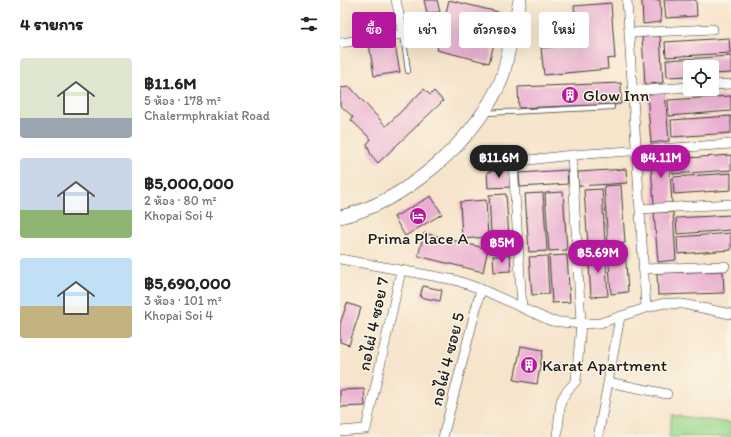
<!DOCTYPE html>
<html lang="th">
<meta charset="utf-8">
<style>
:root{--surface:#fff;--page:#f2f2f2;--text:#222;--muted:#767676;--accent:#b5179e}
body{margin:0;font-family:Itim,"Playpen Sans Thai",sans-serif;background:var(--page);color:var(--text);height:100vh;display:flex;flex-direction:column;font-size:15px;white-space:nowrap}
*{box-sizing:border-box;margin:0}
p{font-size:13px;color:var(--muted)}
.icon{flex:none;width:22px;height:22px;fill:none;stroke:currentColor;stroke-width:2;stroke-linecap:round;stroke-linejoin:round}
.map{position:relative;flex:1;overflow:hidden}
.panel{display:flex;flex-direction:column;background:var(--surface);width:340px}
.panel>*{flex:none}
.banner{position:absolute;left:12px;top:12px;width:319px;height:36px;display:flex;gap:8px}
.fabs{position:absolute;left:343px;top:60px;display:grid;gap:8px}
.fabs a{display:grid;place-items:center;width:36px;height:36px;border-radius:4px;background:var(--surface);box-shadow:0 4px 16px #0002;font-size:20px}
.price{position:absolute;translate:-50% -34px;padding:0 9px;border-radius:14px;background:var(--accent);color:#fff;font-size:13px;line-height:26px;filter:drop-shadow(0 1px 2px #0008)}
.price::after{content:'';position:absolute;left:50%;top:24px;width:12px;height:9px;margin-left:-6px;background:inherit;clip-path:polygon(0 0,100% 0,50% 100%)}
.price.on{background:#222;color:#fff}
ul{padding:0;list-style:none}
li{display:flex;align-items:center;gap:12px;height:100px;padding:0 20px}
li span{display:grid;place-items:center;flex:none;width:112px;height:80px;border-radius:4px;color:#555}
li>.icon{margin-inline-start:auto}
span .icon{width:48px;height:48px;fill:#fffc;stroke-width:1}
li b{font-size:17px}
h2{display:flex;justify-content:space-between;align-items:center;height:48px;padding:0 20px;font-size:17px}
.pill{padding:0 14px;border-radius:4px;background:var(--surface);box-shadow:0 4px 16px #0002;font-size:14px;line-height:36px}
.pill.on{background:var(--accent);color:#fff}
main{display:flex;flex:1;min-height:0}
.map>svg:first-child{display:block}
</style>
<main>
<section class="panel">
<h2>4 รายการ<svg class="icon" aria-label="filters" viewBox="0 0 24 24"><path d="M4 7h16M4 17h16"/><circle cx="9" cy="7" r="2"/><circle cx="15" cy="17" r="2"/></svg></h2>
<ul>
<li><span style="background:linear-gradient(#dfe7d0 75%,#9aa5b1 0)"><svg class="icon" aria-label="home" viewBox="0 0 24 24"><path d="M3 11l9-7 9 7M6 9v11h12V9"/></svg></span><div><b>฿11.6M</b><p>5 ห้อง · 178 m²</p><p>Chalermphrakiat Road</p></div></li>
<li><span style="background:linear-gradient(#c9d6e8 65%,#8fb573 0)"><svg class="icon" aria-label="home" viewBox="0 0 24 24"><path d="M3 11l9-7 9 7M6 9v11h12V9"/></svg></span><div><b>฿5,000,000</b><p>2 ห้อง · 80 m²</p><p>Khopai Soi 4</p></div></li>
<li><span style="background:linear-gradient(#bfe0f5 60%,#c2b280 0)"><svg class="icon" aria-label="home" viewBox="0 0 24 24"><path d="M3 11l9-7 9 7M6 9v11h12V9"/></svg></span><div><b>฿5,690,000</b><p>3 ห้อง · 101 m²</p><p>Khopai Soi 4</p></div></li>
</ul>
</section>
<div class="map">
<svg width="391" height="437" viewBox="0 0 391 437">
<rect width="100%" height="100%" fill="#fcf5e5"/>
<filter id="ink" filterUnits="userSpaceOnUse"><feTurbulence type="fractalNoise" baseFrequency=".025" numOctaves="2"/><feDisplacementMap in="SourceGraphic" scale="8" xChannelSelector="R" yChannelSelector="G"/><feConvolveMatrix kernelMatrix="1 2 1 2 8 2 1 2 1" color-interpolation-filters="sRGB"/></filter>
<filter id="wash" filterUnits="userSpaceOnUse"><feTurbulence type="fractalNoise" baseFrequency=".012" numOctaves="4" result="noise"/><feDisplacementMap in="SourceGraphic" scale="16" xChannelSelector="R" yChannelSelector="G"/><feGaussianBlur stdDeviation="0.9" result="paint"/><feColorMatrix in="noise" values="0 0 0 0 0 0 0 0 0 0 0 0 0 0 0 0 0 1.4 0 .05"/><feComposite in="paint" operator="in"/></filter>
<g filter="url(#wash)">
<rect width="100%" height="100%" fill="#f6e4cb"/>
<path fill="#9cd98e" stroke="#5c7a55" d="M332,415L391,423V437H329Z"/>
<g id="blocks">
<path fill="#eaaed2" d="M84,0H97L100,12L87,13Z
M109,0L162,13L149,63L97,50Z
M302,0H320L321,22L303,24Z
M324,0H356L357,16L326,18Z
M271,3L275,58L267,59L268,69L204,75L201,48L221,46V40L237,39L234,6Z
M320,36L323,83L305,84L302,37Z
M389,38L390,53L326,57L325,42Z
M54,40L60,72L34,76L29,44Z
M391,56V73L372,74V67H350V76L327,77L326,60Z
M281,83V104L179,108L178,87Z
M10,87L46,126L84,89L90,95L94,91L103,101L38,163L31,155L27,144L31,139L11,120L13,117L0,105V88Z
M325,92L329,141L311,143L307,94Z
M391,96V111L329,116L328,100Z
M391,116V133L332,137L331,120Z
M329,154L332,203L314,204L310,155Z
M391,155V170L333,174L332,159Z
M286,169L287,183L238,186V172Z
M170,170L171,187L148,188L147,172Z
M227,170L228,184L180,187L179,173Z
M391,173V190L334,194L333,177Z
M281,185L285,243L268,244L264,186Z
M262,189L265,244L248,246L244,190Z
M223,192L227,250L209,251L205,193Z
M203,193L207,251L189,252L185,194Z
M166,194L170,252L152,253L149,195Z
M91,196L102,214L65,236L54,217Z
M146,200L148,237L122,239L120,202Z
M333,212L336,260L318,262L314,213Z
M391,215V230L337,234L336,218Z
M84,233L148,249L143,272L78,256Z
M391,233V250L338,254L337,237Z
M285,249L288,292L271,294L268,250Z
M265,250L268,296L251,297L248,251Z
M170,255L171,271L154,272L153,256Z
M227,255L230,302L212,303L209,256Z
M207,256L209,294L192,295L189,257Z
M383,271L384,293L318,295L317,273Z
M83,286L102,290L100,301L80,297Z
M7,303L21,308L9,345L0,342V324Z
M181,346L203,350L197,384L174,380Z
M24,389L25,406L0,407V390Z"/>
</g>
</g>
<g filter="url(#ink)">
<use href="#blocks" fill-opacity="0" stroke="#3d3a36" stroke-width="1"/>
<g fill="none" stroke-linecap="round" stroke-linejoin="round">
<g stroke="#3d3a36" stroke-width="6">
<path id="lane" d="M63,34L68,71
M146,113L272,107"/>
</g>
<g stroke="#3d3a36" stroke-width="10">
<path id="street" d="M287,0L306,308
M289,33L373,29
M0,43L63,34L56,0
M372,85L391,84
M292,91L350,87
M173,162L182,308
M154,164L232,155L391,144
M300,209L391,204
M0,259L115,280L141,289L211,321L241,324L260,323L306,308L324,303L343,304L391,314
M303,269L385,266
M268,382L327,394
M0,431L26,429L61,271
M103,437L141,289
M217,437L221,401L226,392L236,381L241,324L232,155
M258,437L280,317"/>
</g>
<g stroke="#3d3a36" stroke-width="14">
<path id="secondary" d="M0,217C65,202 132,143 160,83C164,74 166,63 168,53C172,36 176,18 180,0"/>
</g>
<use href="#lane" stroke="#fff" stroke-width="4.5"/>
<use href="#street" stroke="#fff" stroke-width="9"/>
<use href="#secondary" stroke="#fff" stroke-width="13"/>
</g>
</g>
<defs>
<g id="building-disc" transform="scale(0.9)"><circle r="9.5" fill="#b5179e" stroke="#fcf5e5"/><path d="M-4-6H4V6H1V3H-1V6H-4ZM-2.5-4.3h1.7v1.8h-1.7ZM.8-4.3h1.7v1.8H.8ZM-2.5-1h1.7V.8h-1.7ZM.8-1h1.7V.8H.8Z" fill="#fff"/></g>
<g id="hotel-disc" transform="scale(0.9)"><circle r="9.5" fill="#b5179e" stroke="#fcf5e5"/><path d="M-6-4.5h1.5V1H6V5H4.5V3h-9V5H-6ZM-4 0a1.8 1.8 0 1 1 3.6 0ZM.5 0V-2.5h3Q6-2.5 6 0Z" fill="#fff"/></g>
</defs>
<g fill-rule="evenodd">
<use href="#building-disc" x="230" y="95"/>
<use href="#hotel-disc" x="78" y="216"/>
<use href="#building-disc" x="189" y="365"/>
</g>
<g text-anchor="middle" stroke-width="3" stroke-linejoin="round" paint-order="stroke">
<g font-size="17" fill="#1c1c1c" stroke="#fcf5e5" text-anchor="start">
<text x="243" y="101">Glow Inn</text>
<text x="78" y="244" text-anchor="middle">Prima Place A</text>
<text x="202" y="371">Karat Apartment</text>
</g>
<g font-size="17" fill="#1c1c1c" stroke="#fcf5e5">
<text transform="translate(33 324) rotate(-78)" y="6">กอไผ่ 4 ซอย 7</text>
<text transform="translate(107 359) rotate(-76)" y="6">กอไผ่ 4 ซอย 5</text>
</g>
</g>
</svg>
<div class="fabs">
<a><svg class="icon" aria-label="locate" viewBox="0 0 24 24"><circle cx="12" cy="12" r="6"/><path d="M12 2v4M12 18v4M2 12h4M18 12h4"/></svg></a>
</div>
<b class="price on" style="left:159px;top:179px">฿11.6M</b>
<b class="price" style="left:321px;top:179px">฿4.11M</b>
<b class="price" style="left:162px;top:264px">฿5M</b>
<b class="price" style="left:258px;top:274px">฿5.69M</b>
<div class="banner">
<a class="pill on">ซื้อ</a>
<a class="pill">เช่า</a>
<a class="pill">ตัวกรอง</a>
<a class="pill">ใหม่</a>
</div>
</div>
</main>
